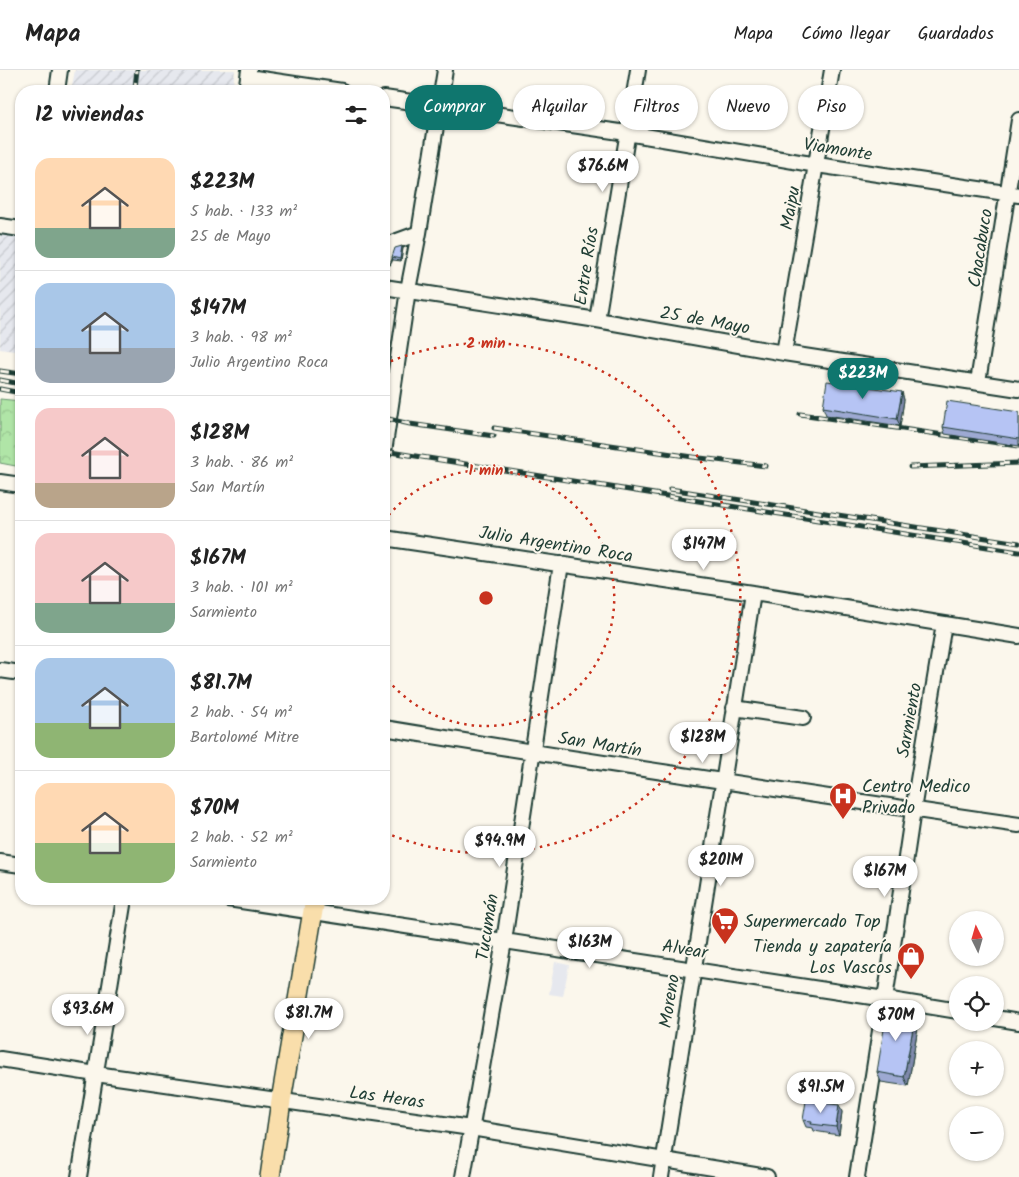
<!DOCTYPE html>
<html lang="es">
<meta charset="utf-8">
<style>
:root{--surface:#fff;--page:#f2f2f2;--text:#222;--muted:#767676;--line:#e0e0e0;--accent:#0f766e}
body{margin:0;font-family:Kalam,sans-serif;background:var(--page);color:var(--text);height:100vh;display:flex;flex-direction:column;font-size:19px;white-space:nowrap}
*{box-sizing:border-box;margin:0}
p{font-size:16px;color:var(--muted)}
.icon{flex:none;width:28px;height:28px;fill:none;stroke:currentColor;stroke-width:2;stroke-linecap:round;stroke-linejoin:round}
.map{position:relative;flex:1;overflow:hidden}
.drawer{position:absolute;left:15px;top:15px;width:375px;height:820px;display:flex;flex-direction:column;background:var(--surface);border-radius:20px;box-shadow:0 1px 4px #0004}
.drawer>*{flex:none}
.top-card{position:absolute;left:405px;top:15px;width:475px;height:45px;display:flex;gap:10px}
.needle{width:32px;rotate:355deg}
.fabs{position:absolute;left:949px;top:841px;display:grid;gap:10px}
.fabs a{display:grid;place-items:center;width:55px;height:55px;border-radius:50%;background:var(--surface);box-shadow:0 1px 4px #0004;font-size:25px}
.price{position:absolute;translate:-50% -42px;padding:0 11px;border-radius:18px;background:#fff;color:#222;font-size:16px;line-height:32px;filter:drop-shadow(0 1px 2px #0008)}
.price::after{content:'';position:absolute;left:50%;top:30px;width:15px;height:11px;margin-left:-8px;background:inherit;clip-path:polygon(0 0,100% 0,50% 100%)}
.price.current{background:var(--accent);color:#fff}
ul{padding:0;list-style:none}
li{display:flex;align-items:center;gap:15px;height:125px;padding:0 20px}
li+li{border-top:1px solid var(--line)}
li span{display:grid;place-items:center;flex:none;width:140px;height:100px;border-radius:15px;color:#555}
li>.icon{margin-inline-start:auto}
span .icon{width:60px;height:60px;fill:#fffc;stroke-width:1}
li b{font-size:21px}
h2{display:flex;justify-content:space-between;align-items:center;height:60px;padding:0 20px;font-size:21px}
.chip{padding:0 18px;border-radius:22px;background:var(--surface);box-shadow:0 1px 4px #0004;font-size:18px;line-height:45px}
.chip.current{background:var(--accent);color:#fff}
header{display:flex;align-items:center;gap:30px;box-sizing:border-box;height:70px;padding:0 25px;background:var(--surface);border-bottom:1px solid var(--line)}
header strong{font-size:24px}
nav{display:flex;gap:28px;margin-inline-start:auto;font-size:18px}
.map>svg:first-child{display:block}
</style>
<header>
<strong>Mapa</strong>
<nav><a>Mapa</a><a>Cómo llegar</a><a>Guardados</a></nav>
</header>
<div class="map">
<svg width="1019" height="1107" viewBox="0 0 1019 1107">
<defs>
<pattern id="industrial-furrows" width="10" height="10" patternUnits="userSpaceOnUse" patternTransform="scale(1.25)"><rect width="10" height="10" fill="#e6e8ee"/><path d="M-1 1l2-2M0 10L10 0M9 11l2-2" fill="none" stroke="#c5c8cd"/></pattern>
<pattern id="forest-crowns" width="20" height="18" patternUnits="userSpaceOnUse" patternTransform="scale(1.25)"><rect width="20" height="18" fill="#b0e5a7"/><path d="M2 6a3 3 0 1 1 6 0M12 15a3 3 0 1 1 6 0" fill="none" stroke="#97c590"/></pattern>
</defs>
<rect width="100%" height="100%" fill="#fbf7ec"/>
<filter id="ink" filterUnits="userSpaceOnUse"><feTurbulence type="fractalNoise" baseFrequency=".02" numOctaves="2"/><feDisplacementMap in="SourceGraphic" scale="10" xChannelSelector="R" yChannelSelector="G"/><feConvolveMatrix kernelMatrix="1 2 1 2 8 2 1 2 1" color-interpolation-filters="sRGB"/></filter>
<g filter="url(#ink)">
<path fill="#e6e8ee" d="M555,892L569,895L563,926L549,924Z"/>
<path fill="url(#industrial-furrows)" d="M75,0H235L232,21H71Z
M0,165L21,168V282L0,279Z"/>
<path fill="url(#forest-crowns)" stroke="#68916e" d="M0,329L21,331V397L0,393Z"/>
<g fill="none" stroke-linecap="round" stroke-linejoin="round">
<g stroke="#1f3d34" stroke-width="18">
<path id="minor" d="M248,7L342,21
M57,21L60,0
M246,21L249,0
M384,28L627,63L817,95L1019,125
M0,156L21,159
M384,189L389,174L419,163
M384,217L597,250L784,283L1019,319
M597,250L638,0
M784,283L832,0
M978,312L1019,50
M384,382L408,220L419,163L445,0
M0,412L21,415
M384,468L753,523L1019,566
M0,600L21,603
M734,638L803,648
M384,658C595,693 807,724 1019,755
M0,792L21,795
M228,829L885,929L958,941
M995,948L1019,952
M0,989L96,1004L471,1058L767,1107
M79,1107L124,829
M463,1107L504,871L561,494
M661,1107L753,523
M857,1107L885,929L913,740L944,554"/>
</g>
<g stroke="#1f3d34" stroke-width="22">
<path id="major" d="M270,1107L281,1031L315,829"/>
</g>
<use href="#minor" stroke="#fbf7ec" stroke-width="14"/>
<use href="#major" stroke="#f9deab" stroke-width="19"/>
<g stroke="#1f3d34" stroke-width="5">
<path id="rail" d="M135,21V17L137,0
M0,301L21,304
M0,310L21,314
M0,319L21,323
M800,344L1019,376
M384,348L410,354L494,366
M494,358L700,388L766,396
M384,381L1019,482
M910,397L1019,393
M670,419L1019,473"/>
</g>
<use href="#rail" stroke="#fbf7ec" stroke-width="3" stroke-dasharray="9" stroke-linecap="butt"/>
</g>
<path fill="#9da9d2" stroke="#1f3d34" d="M384,160H386L388,165L384,167Z
M402,176L403,178L401,191L393,190L392,187Z
M902,322L904,330L900,356L826,345L823,337Z
M1019,342V376L945,364L943,357Z
M916,942L919,951L908,1016L881,1012L877,1002Z
M839,1035L842,1042L839,1065L814,1061L813,1058L806,1057L803,1050Z"/>
<path fill="#7f89ab" stroke="#1f3d34" d="M402,176L403,178L401,191L400,189Z
M902,322L904,330L900,356L897,349Z
M916,942L919,951L908,1016L904,1007Z
M839,1035L842,1042L839,1065L836,1057Z"/>
<path fill="#b6c4f4" stroke="#1f3d34" d="M402,176L400,189L392,187L395,178Z
M827,311L902,322L897,349L823,337Z
M947,331L1019,342V369L943,357Z
M891,937L916,942L904,1007L877,1002L887,941Z
M806,1031L839,1035L836,1057L811,1054L812,1051L803,1050Z"/>
</g>
<g fill="none" stroke="#c8321e" stroke-width="2.5" stroke-dasharray="2.5 5">
<path d="M384 451A128 128 0 1 1 384 605"/>
<path d="M384 294A255 255 0 1 1 384 762"/>
</g>
<defs>
<g id="hospital-pin" transform="scale(1.4375)"><path d="M0 17L-7.5 6A9.5 9.5 0 1 1 7.5 6Z" fill="#c8321e" stroke="#fbf7ec"/><path d="M-5-5h3v3.5h4V-5h3V5h-3V1.5h-4V5h-3Z" fill="#fff"/></g>
<g id="supermarket-pin" transform="scale(1.4375)"><path d="M0 17L-7.5 6A9.5 9.5 0 1 1 7.5 6Z" fill="#c8321e" stroke="#fbf7ec"/><path d="M-6-5.5h2.5l.6 2H6L4.5 2H-2.5L-4.4-4H-6ZM-1.5 3.2a1.3 1.3 0 1 0 .1 0ZM3 3.2a1.3 1.3 0 1 0 .1 0Z" fill="#fff"/></g>
<g id="shop-pin" transform="scale(1.4375)"><path d="M0 17L-7.5 6A9.5 9.5 0 1 1 7.5 6Z" fill="#c8321e" stroke="#fbf7ec"/><path d="M-5-2.5h2.3a2.7 3.5 0 0 1 5.4 0H5L5.5 6h-11ZM-1.5-2.5h3a1.5 2.3 0 0 0-3 0Z" fill="#fff"/></g>
</defs>
<g fill-rule="evenodd">
<use href="#hospital-pin" x="843" y="726"/>
<use href="#supermarket-pin" x="725" y="851"/>
<use href="#shop-pin" x="911" y="886"/>
</g>
<g text-anchor="middle" stroke-width="4" stroke-linejoin="round" paint-order="stroke">
<g font-size="18" fill="#1f3d34" stroke="#fbf7ec">
<text transform="translate(838 79) rotate(9)" y="6">Viamonte</text>
<text transform="translate(790 138) rotate(-80)" y="6">Maipu</text>
<text transform="translate(980 178) rotate(-81)" y="6">Chacabuco</text>
<text transform="translate(586 196) rotate(-81)" y="6">Entre Ríos</text>
<text transform="translate(705 250) rotate(10)" y="6">25 de Mayo</text>
<text transform="translate(556 474) rotate(9)" y="6">Julio Argentino Roca</text>
<text transform="translate(909 650) rotate(-80)" y="6">Sarmiento</text>
<text transform="translate(600 674) rotate(9)" y="6">San Martín</text>
<text transform="translate(487 857) rotate(-81)" y="6">Tucumán</text>
<text transform="translate(685 879) rotate(9)" y="6">Alvear</text>
<text transform="translate(669 931) rotate(-81)" y="6">Moreno</text>
<text transform="translate(387 1027) rotate(8)" y="6">Las Heras</text>
</g>
<g font-size="18" fill="#1f3d34" stroke="#fbf7ec" text-anchor="start">
<text x="862" y="722">Centro Medico<tspan x="862" dy="21">Privado</tspan></text>
<text x="744" y="857">Supermercado Top</text>
<text x="892" y="882" text-anchor="end">Tienda y zapatería<tspan x="892" dy="21">Los Vascos</tspan></text>
</g>
</g>
<circle cx="486" cy="528" r="8" fill="#c8321e" stroke="#fbf7ec" stroke-width="2.5"/>
<g font-size="15" text-anchor="middle" font-weight="bold" fill="#c8321e" stroke="#fbf7ec" stroke-width="4" stroke-linejoin="round" paint-order="stroke">
<text x="486" y="278">2 min</text>
<text x="486" y="405">1 min</text>
</g>
</svg>
<div class="fabs">
<a><svg class="needle" viewBox="-14 -14 28 28"><path d="M0-13l5 13h-10z" fill="#e53935"/><path d="M0 13l5-13h-10z" fill="#767676"/></svg></a>
<a><svg class="icon" aria-label="locate" viewBox="0 0 24 24"><circle cx="12" cy="12" r="6"/><path d="M12 2v4M12 18v4M2 12h4M18 12h4"/></svg></a>
<a>+</a>
<a>−</a>
</div>
<b class="price" style="left:603px;top:123px">$76.6M</b>
<b class="price current" style="left:863px;top:330px">$223M</b>
<b class="price" style="left:704px;top:501px">$147M</b>
<b class="price" style="left:703px;top:694px">$128M</b>
<b class="price" style="left:500px;top:798px">$94.9M</b>
<b class="price" style="left:721px;top:817px">$201M</b>
<b class="price" style="left:885px;top:828px">$167M</b>
<b class="price" style="left:590px;top:899px">$163M</b>
<b class="price" style="left:88px;top:966px">$93.6M</b>
<b class="price" style="left:309px;top:970px">$81.7M</b>
<b class="price" style="left:896px;top:972px">$70M</b>
<b class="price" style="left:821px;top:1044px">$91.5M</b>
<div class="top-card">
<a class="chip current">Comprar</a>
<a class="chip">Alquilar</a>
<a class="chip">Filtros</a>
<a class="chip">Nuevo</a>
<a class="chip">Piso</a>
</div>
<section class="drawer">
<h2>12 viviendas<svg class="icon" aria-label="filters" viewBox="0 0 24 24"><path d="M4 7h16M4 17h16"/><circle cx="9" cy="7" r="2"/><circle cx="15" cy="17" r="2"/></svg></h2>
<ul>
<li><span style="background:linear-gradient(#ffd9b3 70%,#7fa58c 0)"><svg class="icon" aria-label="home" viewBox="0 0 24 24"><path d="M3 11l9-7 9 7M6 9v11h12V9"/></svg></span><div><b>$223M</b><p>5 hab. · 133 m²</p><p>25 de Mayo</p></div></li>
<li><span style="background:linear-gradient(#a9c7e8 65%,#9aa5b1 0)"><svg class="icon" aria-label="home" viewBox="0 0 24 24"><path d="M3 11l9-7 9 7M6 9v11h12V9"/></svg></span><div><b>$147M</b><p>3 hab. · 98 m²</p><p>Julio Argentino Roca</p></div></li>
<li><span style="background:linear-gradient(#f6c9c9 75%,#b9a48a 0)"><svg class="icon" aria-label="home" viewBox="0 0 24 24"><path d="M3 11l9-7 9 7M6 9v11h12V9"/></svg></span><div><b>$128M</b><p>3 hab. · 86 m²</p><p>San Martín</p></div></li>
<li><span style="background:linear-gradient(#f6c9c9 70%,#7fa58c 0)"><svg class="icon" aria-label="home" viewBox="0 0 24 24"><path d="M3 11l9-7 9 7M6 9v11h12V9"/></svg></span><div><b>$167M</b><p>3 hab. · 101 m²</p><p>Sarmiento</p></div></li>
<li><span style="background:linear-gradient(#a9c7e8 65%,#8fb573 0)"><svg class="icon" aria-label="home" viewBox="0 0 24 24"><path d="M3 11l9-7 9 7M6 9v11h12V9"/></svg></span><div><b>$81.7M</b><p>2 hab. · 54 m²</p><p>Bartolomé Mitre</p></div></li>
<li><span style="background:linear-gradient(#ffd9b3 60%,#8fb573 0)"><svg class="icon" aria-label="home" viewBox="0 0 24 24"><path d="M3 11l9-7 9 7M6 9v11h12V9"/></svg></span><div><b>$70M</b><p>2 hab. · 52 m²</p><p>Sarmiento</p></div></li>
</ul>
</section>
</div>
